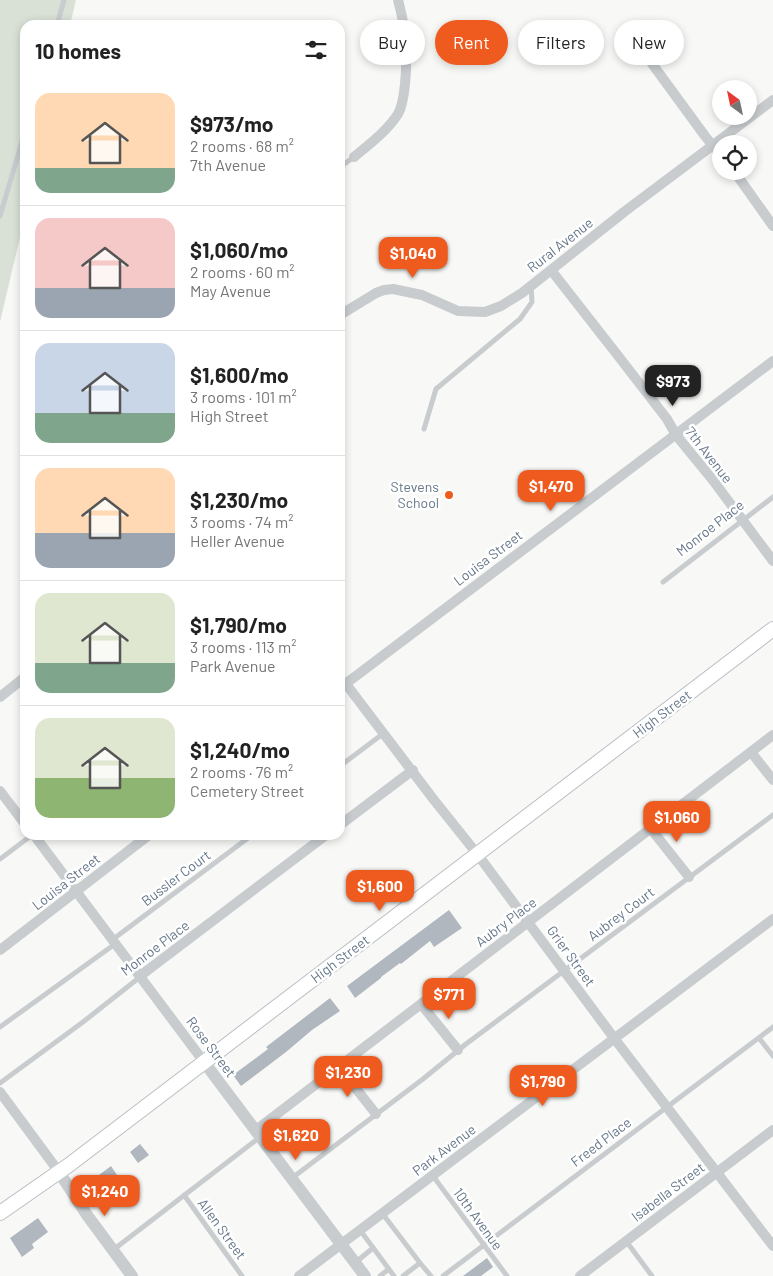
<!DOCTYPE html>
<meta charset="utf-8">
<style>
:root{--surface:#fff;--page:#f6f6f6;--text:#222;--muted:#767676;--line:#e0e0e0;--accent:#ef5b1f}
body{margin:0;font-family:Barlow,sans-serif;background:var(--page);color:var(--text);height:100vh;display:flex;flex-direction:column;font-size:19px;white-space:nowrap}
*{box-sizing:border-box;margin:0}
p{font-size:16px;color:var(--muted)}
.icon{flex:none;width:28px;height:28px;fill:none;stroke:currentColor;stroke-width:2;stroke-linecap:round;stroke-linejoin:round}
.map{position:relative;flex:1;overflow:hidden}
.panel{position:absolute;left:20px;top:20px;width:325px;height:820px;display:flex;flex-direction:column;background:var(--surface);border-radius:15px;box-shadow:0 2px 8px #0003}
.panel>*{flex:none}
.banner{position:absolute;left:360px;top:20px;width:338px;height:45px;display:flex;gap:10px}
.needle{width:32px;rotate:327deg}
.controls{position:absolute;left:712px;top:80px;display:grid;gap:10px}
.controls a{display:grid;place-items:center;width:45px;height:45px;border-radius:50%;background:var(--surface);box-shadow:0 2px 8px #0003;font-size:25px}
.price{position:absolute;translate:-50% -42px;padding:0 11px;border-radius:10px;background:var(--accent);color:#fff;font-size:16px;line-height:32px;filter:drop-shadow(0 1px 2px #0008)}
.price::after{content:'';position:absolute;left:50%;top:30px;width:15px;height:11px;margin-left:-8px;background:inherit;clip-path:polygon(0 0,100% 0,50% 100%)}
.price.active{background:#222;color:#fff}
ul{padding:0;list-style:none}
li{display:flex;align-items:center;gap:15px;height:125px;padding:0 15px}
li+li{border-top:1px solid var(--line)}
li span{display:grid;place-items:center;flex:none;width:140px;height:100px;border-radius:15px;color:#555}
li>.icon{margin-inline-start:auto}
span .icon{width:60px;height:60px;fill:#fffc;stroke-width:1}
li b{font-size:21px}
h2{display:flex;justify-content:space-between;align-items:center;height:60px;padding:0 15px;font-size:21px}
.tag{padding:0 18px;border-radius:22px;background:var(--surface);box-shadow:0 2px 8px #0003;font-size:18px;line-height:45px}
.tag.active{background:var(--accent);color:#fff}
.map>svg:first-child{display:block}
</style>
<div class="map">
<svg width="773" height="1276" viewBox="0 0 773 1276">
<rect width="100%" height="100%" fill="#f8f9f6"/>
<path fill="#d9e1d6" d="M0,0H76L70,25H25V216L0,322Z"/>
<path fill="#b0b7be" d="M449,910L462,928L434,947L430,941L401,964L400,963L381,977V978L355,998L347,986Z
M330,998L340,1011L312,1030L286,1052L241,1086L233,1075L268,1049L266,1047Z
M140,1144L149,1155L138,1163L130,1152Z
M111,1166L119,1178L96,1197L87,1184Z
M38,1218L48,1232L32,1244L34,1248L22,1257L10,1238Z
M487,1258L493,1267L481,1276H463Z"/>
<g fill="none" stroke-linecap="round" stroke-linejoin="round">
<g stroke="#babfc4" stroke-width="16">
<path id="secondary" d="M0,1213L69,1165L773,629"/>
</g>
<path stroke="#c8cccf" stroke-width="5" d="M57,25L64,0
M340,167L354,157
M0,216L25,131
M424,429L436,389L520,319L532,302L531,286
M663,582L773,497
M340,766L384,733
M0,859L32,835
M112,940L252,835
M0,1027L115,944
M759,1038L773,1056
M0,1083L83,1022L140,977
M433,1176L507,1276
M292,1178L423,1079L466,1044L773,815
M184,1195L242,1276
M382,1213L420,1263L403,1276
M360,1230L394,1276
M626,1241L652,1276
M113,1250L260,1137
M356,1262L373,1248
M420,1263L431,1276
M380,1276L389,1269
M443,1276L773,1027"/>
<path stroke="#c8cccf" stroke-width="10" d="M634,39L705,136L721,156
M354,157C370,144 387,131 398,114C403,105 404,94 405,84C408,54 406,28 398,0
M734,171L773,226
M551,270L619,357L667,419L676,435L712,479L773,561
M340,315L376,293L384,290L393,289L422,295L458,311L485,312L501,306L522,293L624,212L773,100
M346,684L434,800L478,855L614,1038L773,1246
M340,688L773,361
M0,697L25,677
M751,752L773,780
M0,791L25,824
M340,825L413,770
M651,829L689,877
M34,835L204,1062
M0,950L149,835
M140,976L326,835
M421,1004L458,1050
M339,1067L376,1114
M0,1092L59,1172
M256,1130L773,735
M299,1276L773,919
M580,1276L773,1130"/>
<path stroke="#c8cccf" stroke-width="12" d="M204,1062L365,1276
M59,1172L87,1215L132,1276"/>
<use href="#secondary" stroke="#fff" stroke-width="14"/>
</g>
<circle fill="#ef5b1f" stroke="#fff" stroke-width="2" cx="449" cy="495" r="5"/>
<g text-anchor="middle" stroke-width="5" stroke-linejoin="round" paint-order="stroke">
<g font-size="14" fill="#657789" stroke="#fff">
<text transform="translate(560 245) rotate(-38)" y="5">Rural Avenue</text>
<text transform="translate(709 455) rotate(52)" y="5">7th Avenue</text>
<text transform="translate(710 528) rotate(-38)" y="5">Monroe Place</text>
<text transform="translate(488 558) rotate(-37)" y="5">Louisa Street</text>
<text transform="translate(662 714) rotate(-37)" y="5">High Street</text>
<text transform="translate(176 878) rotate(-37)" y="5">Bussler Court</text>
<text transform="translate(66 882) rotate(-38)" y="5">Louisa Street</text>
<text transform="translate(621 914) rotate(-37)" y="5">Aubrey Court</text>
<text transform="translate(506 922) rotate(-37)" y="5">Aubry Place</text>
<text transform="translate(155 948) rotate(-37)" y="5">Monroe Place</text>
<text transform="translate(571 956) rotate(54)" y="5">Grier Street</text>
<text transform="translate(340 959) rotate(-37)" y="5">High Street</text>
<text transform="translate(211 1047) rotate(53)" y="5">Rose Street</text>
<text transform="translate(601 1142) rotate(-37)" y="5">Freed Place</text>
<text transform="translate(444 1150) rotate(-37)" y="5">Park Avenue</text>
<text transform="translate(668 1192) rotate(-37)" y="5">Isabella Street</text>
<text transform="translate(478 1219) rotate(54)" y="5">10th Avenue</text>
<text transform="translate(222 1229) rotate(54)" y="5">Allen Street</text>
</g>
<g font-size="14" fill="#657789" stroke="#fff" text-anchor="end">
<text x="439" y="492">Stevens<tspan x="439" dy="16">School</tspan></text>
</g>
</g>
</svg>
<div class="controls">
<a><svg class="needle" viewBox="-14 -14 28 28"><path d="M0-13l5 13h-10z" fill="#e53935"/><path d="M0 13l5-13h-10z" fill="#767676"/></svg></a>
<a><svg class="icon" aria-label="locate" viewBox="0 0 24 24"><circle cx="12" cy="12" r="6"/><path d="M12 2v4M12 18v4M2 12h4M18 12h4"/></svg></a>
</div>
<b class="price" style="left:413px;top:279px">$1,040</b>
<b class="price active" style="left:673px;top:407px">$973</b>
<b class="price" style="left:551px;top:512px">$1,470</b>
<b class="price" style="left:677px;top:843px">$1,060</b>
<b class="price" style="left:380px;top:912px">$1,600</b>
<b class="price" style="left:449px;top:1020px">$771</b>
<b class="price" style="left:348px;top:1098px">$1,230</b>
<b class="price" style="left:543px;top:1107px">$1,790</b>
<b class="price" style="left:296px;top:1161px">$1,620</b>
<b class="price" style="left:105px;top:1217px">$1,240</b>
<div class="banner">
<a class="tag">Buy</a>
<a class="tag active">Rent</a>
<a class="tag">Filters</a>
<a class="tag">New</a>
</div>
<section class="panel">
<h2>10 homes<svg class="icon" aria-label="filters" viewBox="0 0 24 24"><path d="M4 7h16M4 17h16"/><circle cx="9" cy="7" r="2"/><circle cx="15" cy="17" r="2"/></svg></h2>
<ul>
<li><span style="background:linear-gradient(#ffd9b3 75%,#7fa58c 0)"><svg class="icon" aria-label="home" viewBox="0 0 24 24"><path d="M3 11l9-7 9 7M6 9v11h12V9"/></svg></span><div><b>$973/mo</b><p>2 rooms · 68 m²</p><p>7th Avenue</p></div></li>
<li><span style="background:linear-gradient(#f6c9c9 70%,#9aa5b1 0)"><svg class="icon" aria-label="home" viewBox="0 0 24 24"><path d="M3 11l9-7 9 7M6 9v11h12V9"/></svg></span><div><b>$1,060/mo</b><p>2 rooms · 60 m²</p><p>May Avenue</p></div></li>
<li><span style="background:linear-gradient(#c9d6e8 70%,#7fa58c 0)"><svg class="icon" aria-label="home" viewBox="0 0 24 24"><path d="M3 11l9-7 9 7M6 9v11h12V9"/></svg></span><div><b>$1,600/mo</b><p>3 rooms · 101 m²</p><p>High Street</p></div></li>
<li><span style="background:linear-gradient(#ffd9b3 65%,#9aa5b1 0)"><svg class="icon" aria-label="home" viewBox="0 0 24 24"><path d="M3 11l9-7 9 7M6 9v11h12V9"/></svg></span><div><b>$1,230/mo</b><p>3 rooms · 74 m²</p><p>Heller Avenue</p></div></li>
<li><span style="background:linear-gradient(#dfe7d0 70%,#7fa58c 0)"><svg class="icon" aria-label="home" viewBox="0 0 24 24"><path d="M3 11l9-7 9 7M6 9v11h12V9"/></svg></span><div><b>$1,790/mo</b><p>3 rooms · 113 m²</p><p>Park Avenue</p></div></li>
<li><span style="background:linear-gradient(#dfe7d0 60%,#8fb573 0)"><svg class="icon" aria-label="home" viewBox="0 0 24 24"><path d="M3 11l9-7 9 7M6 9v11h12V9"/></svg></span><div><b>$1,240/mo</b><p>2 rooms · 76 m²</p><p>Cemetery Street</p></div></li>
</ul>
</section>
</div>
